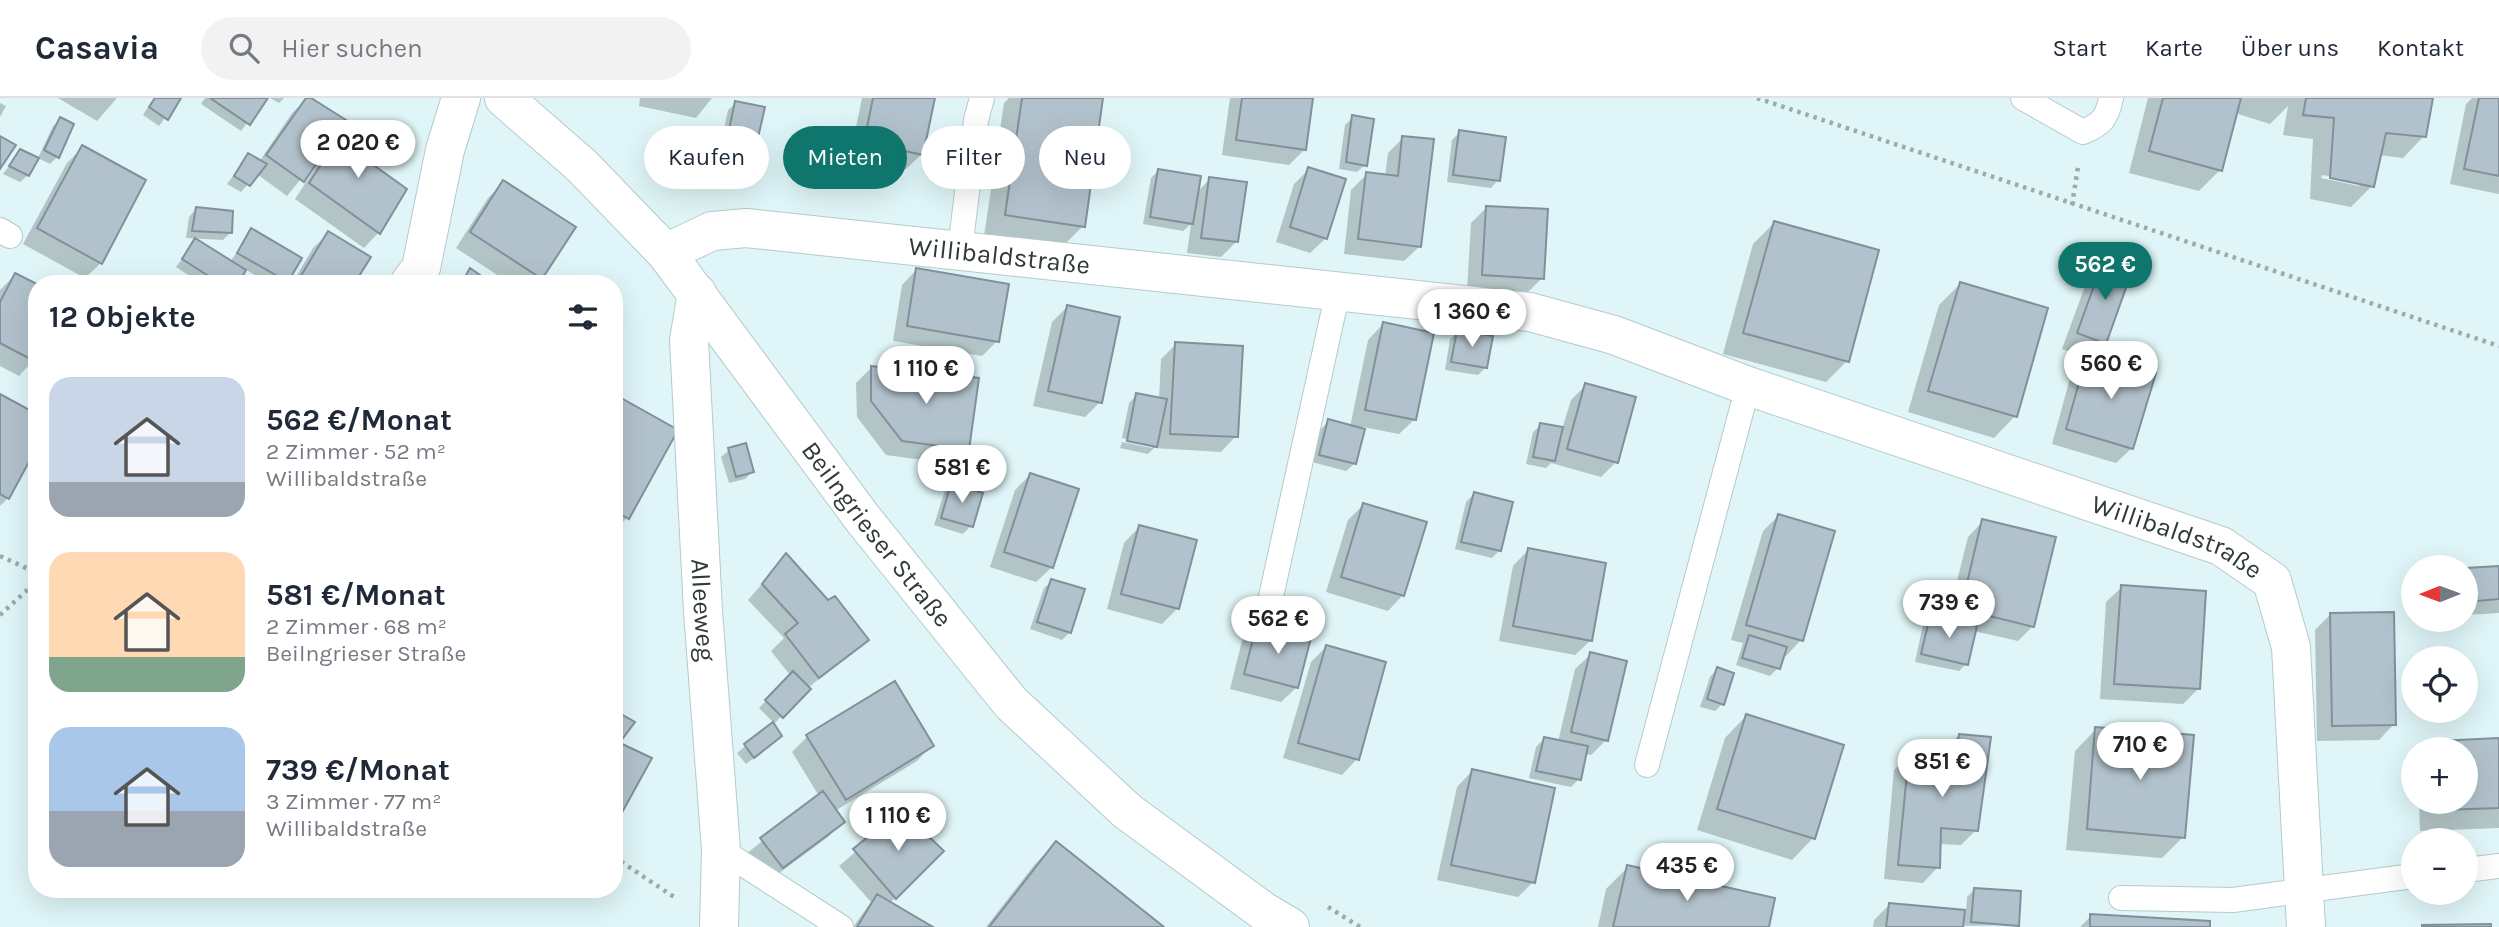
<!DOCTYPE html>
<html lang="de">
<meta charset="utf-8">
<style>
:root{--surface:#fff;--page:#f2f2f3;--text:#1f2937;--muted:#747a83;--line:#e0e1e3;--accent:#0f766e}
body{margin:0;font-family:Karla,sans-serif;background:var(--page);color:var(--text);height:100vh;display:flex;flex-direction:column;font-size:26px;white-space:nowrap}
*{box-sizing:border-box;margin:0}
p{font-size:23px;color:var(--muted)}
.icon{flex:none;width:38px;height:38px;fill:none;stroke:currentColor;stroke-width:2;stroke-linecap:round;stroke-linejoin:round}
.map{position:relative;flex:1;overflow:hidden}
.details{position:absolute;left:28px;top:177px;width:595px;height:623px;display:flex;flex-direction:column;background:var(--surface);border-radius:28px;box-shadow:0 7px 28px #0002}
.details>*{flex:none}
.banner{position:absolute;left:644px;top:28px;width:665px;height:63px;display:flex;gap:14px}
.needle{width:46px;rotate:269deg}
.fabs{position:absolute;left:2401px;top:457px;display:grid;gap:14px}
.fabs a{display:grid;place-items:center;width:77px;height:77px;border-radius:50%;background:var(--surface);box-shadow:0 7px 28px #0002;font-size:35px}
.price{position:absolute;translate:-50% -60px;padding:0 16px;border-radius:24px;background:#fff;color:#222;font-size:23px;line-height:46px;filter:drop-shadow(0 2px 4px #0008)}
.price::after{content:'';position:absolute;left:50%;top:42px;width:21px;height:16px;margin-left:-10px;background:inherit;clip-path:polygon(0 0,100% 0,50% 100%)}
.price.active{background:var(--accent);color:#fff}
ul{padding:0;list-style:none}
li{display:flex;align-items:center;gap:21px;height:175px;padding:0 21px}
li span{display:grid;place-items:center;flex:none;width:196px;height:140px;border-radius:21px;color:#555}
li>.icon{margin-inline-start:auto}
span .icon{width:84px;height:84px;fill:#fffc;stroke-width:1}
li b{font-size:30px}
h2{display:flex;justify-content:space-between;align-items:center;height:84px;padding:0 21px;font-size:30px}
.chip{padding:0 24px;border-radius:32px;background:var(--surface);box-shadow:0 7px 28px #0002;font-size:24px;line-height:63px}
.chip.active{background:var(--accent);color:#fff}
header{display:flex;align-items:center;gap:42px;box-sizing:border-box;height:98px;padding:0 35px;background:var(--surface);border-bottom:2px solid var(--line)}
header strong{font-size:33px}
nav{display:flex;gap:38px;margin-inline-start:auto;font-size:24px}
.search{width:490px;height:63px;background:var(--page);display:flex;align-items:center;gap:18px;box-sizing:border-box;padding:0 24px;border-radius:38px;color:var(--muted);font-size:26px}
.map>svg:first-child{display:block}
</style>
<header>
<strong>Casavia</strong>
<div class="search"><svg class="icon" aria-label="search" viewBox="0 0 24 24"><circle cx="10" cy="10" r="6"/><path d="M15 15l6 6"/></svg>Hier suchen</div>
<nav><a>Start</a><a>Karte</a><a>Über uns</a><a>Kontakt</a></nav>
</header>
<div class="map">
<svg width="2499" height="829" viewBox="0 0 2499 829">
<rect width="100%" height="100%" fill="#dff5f7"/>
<path fill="#0003" fill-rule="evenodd" d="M58,0H117L97,23Z
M154,0H179L159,28L143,17Z
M205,0H266L241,33L201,6Z
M270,0H284L279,5Z
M308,0L329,47L348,27L366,63L379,134L364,150L295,101L320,63L317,61L287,98L257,76L241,94L227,86L248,58L259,64L292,15Z
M640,0H712L696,20L639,8Z
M862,0H933L922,56L906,71L850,59Z
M1009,0H1101L1083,128L1062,149L984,138L1004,5Z
M1230,0H1311L1304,52L1289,67L1222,57Z
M2148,0H2431L2424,38L2403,60L2379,57L2372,88L2351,109L2310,101L2313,41L2283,37L2288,8L2270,26L2235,15L2220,72L2199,93L2129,75ZM2322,77L2359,84V88L2321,80Z
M2472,0H2499V96L2450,86L2466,6Z
M0,5L6,8L0,19Z
M736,5L752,56L745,64L718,58L728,12Z
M1353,19L1365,67L1357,74L1339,71L1345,27Z
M61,21L57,59L50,66L38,60L53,28Z
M1460,34L1498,82L1491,90L1447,84L1452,42Z
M1403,40L1420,148L1404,163L1344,156L1351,92L1367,76L1385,78L1388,55Z
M82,50L101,165L85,180L23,146L67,65Z
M20,53L28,77L20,84L3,76Z
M1309,71L1326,140L1310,155L1276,144L1294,86Z
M1158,73L1196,95L1210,81L1236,144L1221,159L1187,155L1191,126L1183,133L1143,126L1151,80Z
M504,84L541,179L534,186H511L456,150L488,100Z
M1486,110L1542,180L1527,195L1467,192L1471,125Z
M196,111L231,134L223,142L186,140L189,119Z
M1774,125L1847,263L1826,284L1723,256L1753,146Z
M252,133L300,160L284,186H269L245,171L236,186H193L196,182L176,169L196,142L230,164Z
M329,135L352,186H292L313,150Z
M2103,165L2105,245L2091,259L2132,350L2116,365L2052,346L2072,273L2086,259L2062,251L2088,180Z
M917,171L997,243L982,258L893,243L902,187Z
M15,177L37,188V258L19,278L0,268V192Z
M1960,186L2015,318L1994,340L1908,314L1939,207Z
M1067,209L1100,304L1085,319L1033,308L1052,224Z
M1383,226L1415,321L1399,336L1363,329L1354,366L1346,373L1312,364L1321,331L1329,323L1350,329L1368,242Z
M1458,234L1485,270L1478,277L1445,272L1450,241Z
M1176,246L1236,338L1221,354L1154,350L1148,356L1120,350L1122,344L1152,350V346L1122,340L1129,305L1137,297L1159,301L1161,261Z
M871,270L967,351L952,366L886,357L857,319L856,285Z
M1586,287L1616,364L1601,379L1551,365L1546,370L1526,366L1533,334L1541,327L1562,331L1571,302Z
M0,298L8,400L0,408Z
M614,298L627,420L614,433Z
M729,352L752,374L745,381L729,385L721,359Z
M1030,377L1052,469L1036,484L990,469L1015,392Z
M952,387L971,428L963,436L934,427L944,395Z
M1474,396L1500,452L1492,460L1455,451L1466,404Z
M1363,407L1403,497L1388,513L1326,494L1348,422Z
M1778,418L1801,542L1786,558L1782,557L1778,570L1770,578L1736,567L1743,545L1731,542L1763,433Z
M1983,423L2033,528L2018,543L1974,533L1966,566L1959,573L1915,564L1923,527L1931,519L1947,523L1968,439Z
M1139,429L1178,510L1162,526L1107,511L1124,445Z
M1528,452L1591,542L1575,557L1499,543L1513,468Z
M614,453L622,458L614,472Z
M786,458L867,542L808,590L773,627L772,646L746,666L737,655L774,625L759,610L790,577L771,553L784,540L748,502Z
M2499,469V515L2466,517V472Z
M1052,483L1070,534L1062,542L1030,531L1044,490Z
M2413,487V521H2412L2409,491Z
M2122,489L2198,591L2183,606L2100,601L2106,504Z
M2330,517L2394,626L2379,642L2317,643L2315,532Z
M1258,528L1297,589L1281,604L1230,591L1242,543Z
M1326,549L1357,661L1342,677L1283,660L1311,564Z
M1591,556L1606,642L1591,657L1585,656L1579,681L1571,689L1529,680L1536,649L1544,641L1558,644L1575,571Z
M1717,571L1722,606L1715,613L1700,609L1710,579Z
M1746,618L1813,740L1792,762L1697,732L1725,640Z
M2096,631L2183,739L2162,760L2066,752L2075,653Z
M1959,637L1976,732L1961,747L1939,746L1938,769L1923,785L1884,781L1894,672L1909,657L1943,660L1944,653Z
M807,639L932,647L917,663L835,713L843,724L828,739L767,784L746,756L819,698L792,654Z
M2499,642V730L2420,733L2419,704H2466V651H2433L2439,645Z
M1472,673L1533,784L1518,799L1437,782L1457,689Z
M901,715L942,753L890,805L930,829H853L871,804L839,768Z
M1056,745L1161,829H986L1035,766Z
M1628,769L1767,829H1598L1606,791Z
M1975,791L2017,827L1873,829L1874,822L1889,807L1966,814L1967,799Z
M2091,818L2208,829H2080Z"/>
<path fill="#b2c2cc" stroke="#81909a" stroke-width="2" d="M155,0H181L168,22L149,9Z
M210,0H268L250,27Z
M306,0H311L346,22L304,84L266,57Z
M873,0H935L923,57L864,44Z
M1022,0H1103L1085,129L1005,117Z
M1242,0H1313L1306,52L1236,42Z
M2163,0H2241L2222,73L2149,53Z
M2306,0H2433L2426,39L2386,35L2374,89L2330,80L2334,20L2303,17Z
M2479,0H2499V78L2464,71Z
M735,3L765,9L754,57L725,51Z
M1352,17L1374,21L1367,68L1346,64Z
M60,19L74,26L59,60L44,52Z
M348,25L381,43L368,63L407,91L380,136L309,85Z
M1459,32L1506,39L1500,83L1453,77Z
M0,38L16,47L0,71Z
M1402,38L1434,41L1421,149L1358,141L1366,74L1398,78Z
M82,47L146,82L102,166L37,130Z
M20,51L39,60L29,78L9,68Z
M248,55L267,66L250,88L234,78Z
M1308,69L1346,81L1327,141L1290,129Z
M1158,71L1201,78L1193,126L1150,119Z
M1209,79L1247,84L1238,144L1201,140Z
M503,82L576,129L542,181L470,134Z
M1486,108L1548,111L1544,181L1482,177Z
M196,109L233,113L232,135L192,133Z
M1774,123L1879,152L1849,264L1743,235Z
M251,130L302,160L288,184L237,155Z
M328,133L371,159L354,186H296Z
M195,140L246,172L238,186H221L182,161Z
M2103,163L2132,173L2106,246L2077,235Z
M470,170L493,186H461Z
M916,170L1009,186L999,244L907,228Z
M15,175L37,186L36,264L0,245V204Z
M1960,184L2048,210L2017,319L1928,293Z
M1067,207L1120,219L1102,305L1048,293Z
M1383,224L1434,235L1416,322L1365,312Z
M1457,232L1493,238L1487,270L1451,264Z
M1175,244L1243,248L1238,339L1170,336Z
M2087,256L2156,275L2133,351L2066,331Z
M871,268L979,280L969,352L902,343L871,303Z
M1585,285L1636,299L1618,365L1567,351Z
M1136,295L1167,301L1157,349L1127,343Z
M0,296L37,316V349L9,401L0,396Z
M614,296L678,332L629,421L614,412Z
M1328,321L1365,331L1356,366L1319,357Z
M1540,325L1563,329L1555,363L1533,359Z
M746,345L754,374L736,379L728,350Z
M1030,375L1079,391L1053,470L1004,454Z
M951,385L983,395L973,429L941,420Z
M1474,394L1513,404L1501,453L1461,444Z
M1363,405L1427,424L1404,498L1341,479Z
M1778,416L1835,433L1803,543L1746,527Z
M1982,421L2056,439L2034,529L1961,511Z
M1139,427L1197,442L1179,511L1121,496Z
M1528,450L1606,465L1592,543L1513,528Z
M786,455L828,502L835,498L869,542L819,580L785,536L798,525L762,486Z
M2499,468V501L2466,504V470Z
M1051,481L1085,491L1071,535L1037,524Z
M2121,487L2206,493L2200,591L2114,586Z
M2394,514L2396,627L2332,628L2330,515Z
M1930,518L1977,528L1968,567L1921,556Z
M1257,526L1311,540L1298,590L1244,576Z
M1749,537L1787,549L1780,571L1742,560Z
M1326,547L1386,564L1359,662L1298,645Z
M1590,554L1627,563L1608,643L1571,634Z
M1717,569L1734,575L1724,607L1707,601Z
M793,573L811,591L783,620L765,602Z
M895,583L934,648L846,702L806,637Z
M614,612L635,624L614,652Z
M1746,616L1844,647L1815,741L1717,711Z
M773,624L782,638L754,660L744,646Z
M2095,629L2194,637L2185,740L2087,731Z
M1959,636L1991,639L1978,733L1941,730L1940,770L1898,767L1909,655L1955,659Z
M1544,639L1588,648L1581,682L1536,673Z
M2499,640V710L2441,712V704H2466V651H2439L2438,643Z
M620,645L652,660L614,729V655Z
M1472,671L1555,690L1535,785L1451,767Z
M823,693L845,724L783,770L760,740Z
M901,712L944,753L896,801L853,751Z
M1056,743L1164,829H989Z
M1627,767L1775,800L1769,829H1613Z
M1974,790L2021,793L2019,828L1971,824Z
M877,796L933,829H857Z
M1889,805L1965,812L1963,829H1886Z
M2090,816L2210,823V829H2090Z
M2491,826V829H2422V827Z"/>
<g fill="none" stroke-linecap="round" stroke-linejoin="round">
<g stroke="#b5cacc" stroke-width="26">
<path id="lane" d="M2023,0L2083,34C2102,26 2107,20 2111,0
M0,132L10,138
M960,151L976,22L982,0
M1267,517L1338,193
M1647,667L1748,288
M721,752L841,829
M2466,772L2499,768
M2121,800L2233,802L2413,778"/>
</g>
<g stroke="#b5cacc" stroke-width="40">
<g id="street">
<path id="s1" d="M666,155L712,133L746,130L1530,214L1614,237L1748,288L2221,448L2272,483L2291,549L2306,829"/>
<path d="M409,186L421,170L445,52L461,0"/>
<path id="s2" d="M697,195L689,242L703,513L721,752L719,829"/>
</g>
</g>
<g stroke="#b5cacc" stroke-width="40">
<g id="secondary">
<path id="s3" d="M504,0L582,68L666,155L863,421L1011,605L1127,713L1263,813L1290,829"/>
</g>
</g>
<path stroke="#9aabac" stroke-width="4.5" stroke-dasharray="3.5 5" stroke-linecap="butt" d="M1757,0L2499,248
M2072,107L2078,69
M0,458L37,475
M0,517L37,483
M614,759L677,801
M1328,809L1360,829"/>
<use href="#lane" stroke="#fff" stroke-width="24"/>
<use href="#street" stroke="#fff" stroke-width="38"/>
<use href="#secondary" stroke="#fff" stroke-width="38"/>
</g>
<g text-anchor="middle" stroke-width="5" stroke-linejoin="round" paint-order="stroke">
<g font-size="26" fill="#31393a" stroke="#fff">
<text dy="9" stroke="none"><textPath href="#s1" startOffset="340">Willibaldstraße</textPath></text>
<text dy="9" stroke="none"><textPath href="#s3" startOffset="576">Beilngrieser Straße</textPath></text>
<text dy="9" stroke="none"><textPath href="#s1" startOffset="1559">Willibaldstraße</textPath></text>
<text dy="9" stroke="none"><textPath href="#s2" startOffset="318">Alleeweg</textPath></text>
</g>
</g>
</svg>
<div class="fabs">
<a><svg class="needle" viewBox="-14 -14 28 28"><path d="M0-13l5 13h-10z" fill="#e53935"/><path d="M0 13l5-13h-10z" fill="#747a83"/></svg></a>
<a><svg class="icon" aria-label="locate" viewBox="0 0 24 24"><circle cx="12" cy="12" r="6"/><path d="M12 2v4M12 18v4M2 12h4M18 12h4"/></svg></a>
<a>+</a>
<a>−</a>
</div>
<b class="price" style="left:358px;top:82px">2 020 €</b>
<b class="price active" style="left:2105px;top:204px">562 €</b>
<b class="price" style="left:1472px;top:251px">1 360 €</b>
<b class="price" style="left:2111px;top:303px">560 €</b>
<b class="price" style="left:926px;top:308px">1 110 €</b>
<b class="price" style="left:962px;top:407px">581 €</b>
<b class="price" style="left:1949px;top:542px">739 €</b>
<b class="price" style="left:1278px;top:558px">562 €</b>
<b class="price" style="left:2140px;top:684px">710 €</b>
<b class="price" style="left:1942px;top:701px">851 €</b>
<b class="price" style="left:898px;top:755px">1 110 €</b>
<b class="price" style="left:1687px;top:805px">435 €</b>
<div class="banner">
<a class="chip">Kaufen</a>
<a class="chip active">Mieten</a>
<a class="chip">Filter</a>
<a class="chip">Neu</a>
</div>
<section class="details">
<h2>12 Objekte<svg class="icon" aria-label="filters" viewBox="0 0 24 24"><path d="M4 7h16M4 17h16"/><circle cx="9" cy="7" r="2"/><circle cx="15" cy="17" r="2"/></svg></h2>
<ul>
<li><span style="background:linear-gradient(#c9d6e8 75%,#9aa5b1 0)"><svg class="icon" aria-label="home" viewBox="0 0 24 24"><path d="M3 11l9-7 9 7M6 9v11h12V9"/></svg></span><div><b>562 €/Monat</b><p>2 Zimmer · 52 m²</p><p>Willibaldstraße</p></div></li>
<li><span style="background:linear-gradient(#ffd9b3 75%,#7fa58c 0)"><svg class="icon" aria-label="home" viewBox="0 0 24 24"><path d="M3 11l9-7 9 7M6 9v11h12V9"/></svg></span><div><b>581 €/Monat</b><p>2 Zimmer · 68 m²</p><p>Beilngrieser Straße</p></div></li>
<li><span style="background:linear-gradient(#a9c7e8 60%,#9aa5b1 0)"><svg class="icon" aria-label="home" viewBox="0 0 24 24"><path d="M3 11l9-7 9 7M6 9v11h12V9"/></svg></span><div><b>739 €/Monat</b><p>3 Zimmer · 77 m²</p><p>Willibaldstraße</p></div></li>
</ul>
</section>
</div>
